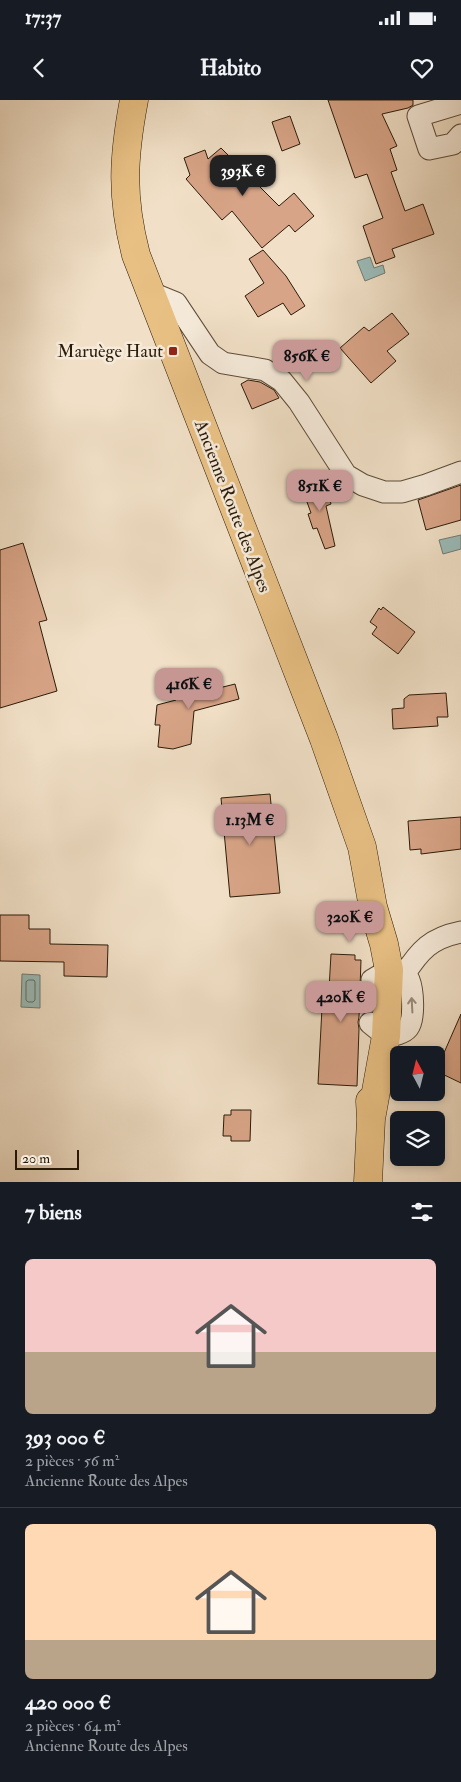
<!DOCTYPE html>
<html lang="fr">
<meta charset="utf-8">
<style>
:root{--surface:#171b24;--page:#20242c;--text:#f1f3f6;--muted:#9ea1a6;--line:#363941;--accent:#c59692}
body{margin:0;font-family:"IM FELL Double Pica",serif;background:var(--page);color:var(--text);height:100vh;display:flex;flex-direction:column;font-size:19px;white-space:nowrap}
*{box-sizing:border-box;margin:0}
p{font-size:16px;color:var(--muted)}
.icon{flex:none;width:28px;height:28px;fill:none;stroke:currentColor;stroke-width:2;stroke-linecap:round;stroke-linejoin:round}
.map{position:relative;height:1082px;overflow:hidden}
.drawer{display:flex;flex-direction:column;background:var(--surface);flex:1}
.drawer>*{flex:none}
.needle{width:32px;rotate:353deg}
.controls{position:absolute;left:390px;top:946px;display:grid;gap:10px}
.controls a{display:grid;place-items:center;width:55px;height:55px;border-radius:8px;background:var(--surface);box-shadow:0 2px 8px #0003;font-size:25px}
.scale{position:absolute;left:15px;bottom:12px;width:64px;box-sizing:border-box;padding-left:5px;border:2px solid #2a1b08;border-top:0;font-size:14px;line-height:18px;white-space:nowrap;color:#2a1b08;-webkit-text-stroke:4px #f6ebdb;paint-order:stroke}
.price{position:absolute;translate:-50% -42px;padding:0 11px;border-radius:10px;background:var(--accent);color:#111;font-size:16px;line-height:32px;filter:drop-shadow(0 1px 2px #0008)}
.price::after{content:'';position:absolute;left:50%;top:30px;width:15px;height:11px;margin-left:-8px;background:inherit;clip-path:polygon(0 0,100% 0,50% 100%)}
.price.current{background:#222;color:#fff}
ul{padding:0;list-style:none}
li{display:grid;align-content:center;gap:10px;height:265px;padding:0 25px}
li+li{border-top:1px solid var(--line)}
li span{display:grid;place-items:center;height:155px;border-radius:8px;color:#555}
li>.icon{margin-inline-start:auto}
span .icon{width:90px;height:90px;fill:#fffc;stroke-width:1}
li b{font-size:21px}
h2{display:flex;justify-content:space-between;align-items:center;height:60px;padding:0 25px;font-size:21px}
.status{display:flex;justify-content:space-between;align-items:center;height:35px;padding:0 25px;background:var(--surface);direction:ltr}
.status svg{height:14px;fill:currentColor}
header{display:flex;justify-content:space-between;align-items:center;height:65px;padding:0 25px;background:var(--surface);font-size:22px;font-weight:700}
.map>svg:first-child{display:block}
</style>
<div class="status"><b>17:37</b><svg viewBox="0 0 49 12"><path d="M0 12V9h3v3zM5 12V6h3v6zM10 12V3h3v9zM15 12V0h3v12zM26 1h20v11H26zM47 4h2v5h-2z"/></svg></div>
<header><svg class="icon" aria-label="back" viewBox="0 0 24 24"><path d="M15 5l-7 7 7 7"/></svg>Habito<svg class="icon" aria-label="heart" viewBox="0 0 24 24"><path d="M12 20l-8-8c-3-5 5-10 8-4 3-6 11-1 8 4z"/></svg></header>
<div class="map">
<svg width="461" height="1082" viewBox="0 0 461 1082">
<rect width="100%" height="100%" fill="#f1e0c7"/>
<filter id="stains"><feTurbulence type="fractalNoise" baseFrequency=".004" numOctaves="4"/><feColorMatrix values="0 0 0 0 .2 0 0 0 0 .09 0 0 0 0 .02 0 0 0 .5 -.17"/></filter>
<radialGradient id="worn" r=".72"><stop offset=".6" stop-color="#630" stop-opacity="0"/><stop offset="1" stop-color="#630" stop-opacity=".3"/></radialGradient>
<path fill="#9bbcba" stroke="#6e7c73" d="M370,157L374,168L383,165L385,173L365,181L357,161Z
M461,435V449L443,454L439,440Z
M22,874L40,875V908L21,907Z"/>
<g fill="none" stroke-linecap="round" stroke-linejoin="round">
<path stroke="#626c61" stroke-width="1" d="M29,880H34L35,882V900L33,902H28L26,900V882Z"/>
</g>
<path fill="#d8a487" stroke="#2a1b08" d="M328,0H413V5L408,8L382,14L397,46L390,49L397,70L391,72L405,111L423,104L434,134L392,149L395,157L376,164L363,126L383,118L367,74L355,78Z
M290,16L300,44L282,51L272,22Z
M221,48L279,106L294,93L314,116L295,132L289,125L262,148L232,111L222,120L186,79L190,75L184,58L205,50L208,59Z
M263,150L286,176L305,206L291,215L283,203L258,217L245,196L264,183L249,159Z
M392,213L409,234L387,251L396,261L371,283L340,248L364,227L369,231Z
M248,280L260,282L274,290L279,298L252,309L241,284Z
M304,382L326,385L331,404L326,406L335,446L325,449L317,428L313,429L308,414L311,413L303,391L308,392Z
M461,385V420L426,430L418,400Z
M23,443L47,520L39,522L57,591L0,608V450Z
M383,507L415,532L398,554L372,534L377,527L370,522L379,508L381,510Z
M215,575L219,588L235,584L239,599L194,611L191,644L173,649L158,647L160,625H155L157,605L176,600L173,587Z
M446,593L448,617H437L438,626L393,629L392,609L404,608V599L409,595Z
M270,694L280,793L230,797L221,698Z
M461,717V749L421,754V749L410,750L408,721Z
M0,815H29V829H50V844L108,845L107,877L64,876V862L0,861Z
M331,854L355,855V860H361L359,917L358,922L359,929L357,986L318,984L323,889H329Z
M461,914V983L436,971Z
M231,1010H251L250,1041H231V1036H223L224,1015H231Z"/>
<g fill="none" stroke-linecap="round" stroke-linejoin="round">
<g stroke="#5c4c38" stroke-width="23">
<path id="minor" d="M461,3L418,16L429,49L453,44L461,35
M149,192L176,203L210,254L223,263L265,270L282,281L299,302L346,375L363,385L384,392H402L426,385L461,372
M404,875C420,850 431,838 461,832
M370,923L386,936C393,935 403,934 408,928C415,919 413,890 409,880C407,875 401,872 397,869L389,870L372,880"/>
</g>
<g stroke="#2a1b08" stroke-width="29">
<path id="major" d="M134,0C123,58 121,97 136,155L324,639L362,747L373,807L384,844L389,870L386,936L371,1019
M368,1082L371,1019L370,1001"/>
</g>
<use href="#minor" stroke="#f6ebdb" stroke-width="21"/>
<use href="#major" stroke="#e8c084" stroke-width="28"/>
</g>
<defs><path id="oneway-shaft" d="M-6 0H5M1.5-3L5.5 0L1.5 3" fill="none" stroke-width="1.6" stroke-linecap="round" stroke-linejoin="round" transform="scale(1.25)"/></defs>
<use stroke="#9a8d7c" href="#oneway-shaft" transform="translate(412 905) rotate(-93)"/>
<rect fill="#8f2418" stroke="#f6ebdb" stroke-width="2" x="168" y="246" width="10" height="10" rx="2.5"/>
<g text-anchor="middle" stroke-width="5" stroke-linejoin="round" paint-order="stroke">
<g font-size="18" fill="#2a1b08" stroke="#f6ebdb" text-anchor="end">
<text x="163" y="257">Maruège Haut</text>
</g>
<g font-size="18" fill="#2a1b08" stroke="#f6ebdb">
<text transform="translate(233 406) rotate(69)" y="6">Ancienne Route des Alpes</text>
</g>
</g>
<rect width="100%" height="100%" filter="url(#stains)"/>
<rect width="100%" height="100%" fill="url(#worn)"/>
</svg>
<div class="controls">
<a><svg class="needle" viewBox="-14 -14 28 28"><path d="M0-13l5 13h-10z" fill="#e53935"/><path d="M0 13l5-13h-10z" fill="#9ea1a6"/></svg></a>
<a><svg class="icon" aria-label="layers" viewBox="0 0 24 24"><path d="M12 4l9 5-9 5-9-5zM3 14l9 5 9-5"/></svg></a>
</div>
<div class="scale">20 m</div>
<b class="price current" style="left:243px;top:97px">393K €</b>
<b class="price" style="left:307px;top:282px">856K €</b>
<b class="price" style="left:320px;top:412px">851K €</b>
<b class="price" style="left:189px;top:610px">416K €</b>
<b class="price" style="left:250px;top:746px">1.13M €</b>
<b class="price" style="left:350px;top:843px">320K €</b>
<b class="price" style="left:341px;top:923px">420K €</b>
</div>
<section class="drawer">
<h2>7 biens<svg class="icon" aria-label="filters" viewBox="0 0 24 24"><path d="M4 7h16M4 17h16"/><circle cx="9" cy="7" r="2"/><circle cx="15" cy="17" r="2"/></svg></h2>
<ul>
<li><span style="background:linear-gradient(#f6c9c9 60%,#b9a48a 0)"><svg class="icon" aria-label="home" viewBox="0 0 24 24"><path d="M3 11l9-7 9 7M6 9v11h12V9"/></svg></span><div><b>393 000 €</b><p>2 pièces · 56 m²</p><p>Ancienne Route des Alpes</p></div></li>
<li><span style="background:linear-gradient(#ffd9b3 75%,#b9a48a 0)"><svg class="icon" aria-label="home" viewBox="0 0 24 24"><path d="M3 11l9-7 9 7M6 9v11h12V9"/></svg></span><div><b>420 000 €</b><p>2 pièces · 64 m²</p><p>Ancienne Route des Alpes</p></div></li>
</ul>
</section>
